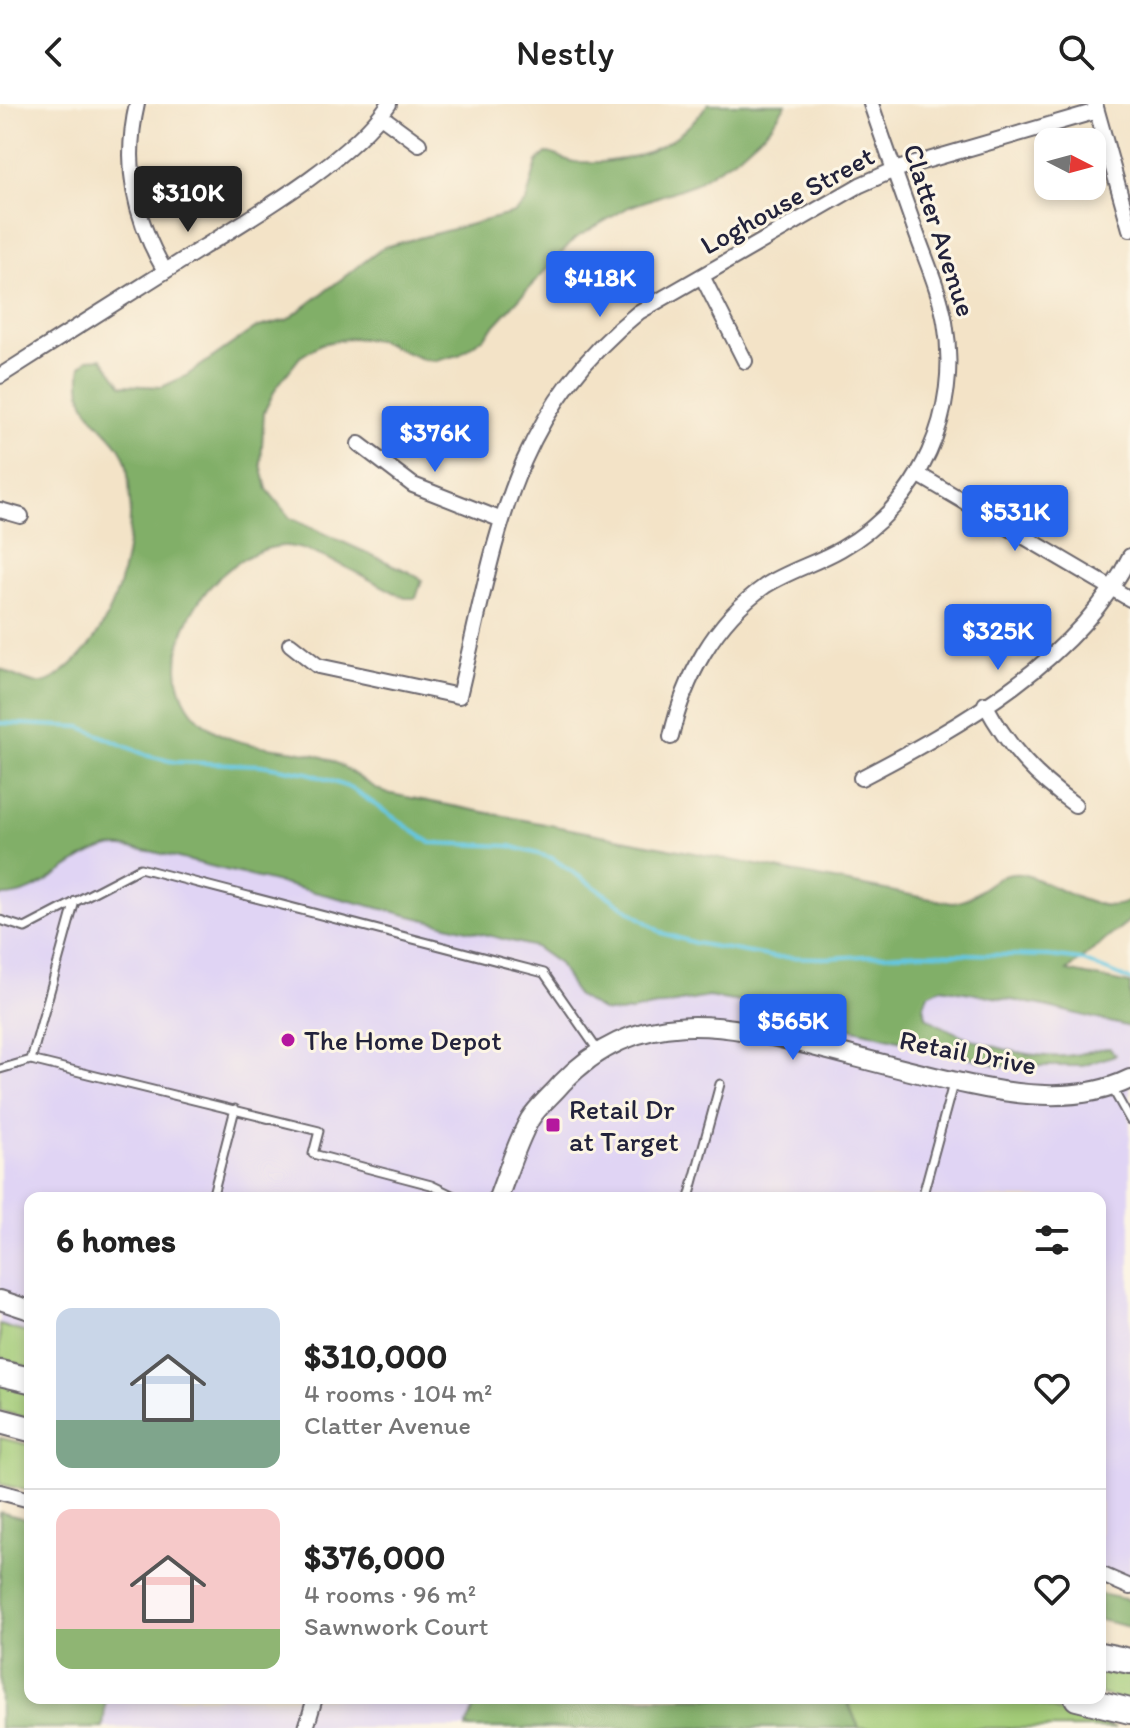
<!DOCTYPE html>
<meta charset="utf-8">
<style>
:root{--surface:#fff;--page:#f2f2f2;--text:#222;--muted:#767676;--line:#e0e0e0;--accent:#2563eb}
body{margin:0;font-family:Itim,sans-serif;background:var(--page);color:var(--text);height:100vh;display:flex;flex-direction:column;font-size:30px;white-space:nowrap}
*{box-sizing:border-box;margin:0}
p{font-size:26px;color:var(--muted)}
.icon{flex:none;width:44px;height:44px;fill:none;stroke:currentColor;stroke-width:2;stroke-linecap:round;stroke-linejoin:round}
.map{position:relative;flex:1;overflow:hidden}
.drawer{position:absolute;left:24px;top:1088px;width:1082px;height:512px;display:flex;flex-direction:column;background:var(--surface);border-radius:16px;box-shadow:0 4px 12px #0003}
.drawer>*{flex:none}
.needle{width:52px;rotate:96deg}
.buttons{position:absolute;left:1034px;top:24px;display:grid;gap:16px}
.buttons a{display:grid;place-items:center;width:72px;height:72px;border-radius:16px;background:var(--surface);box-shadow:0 4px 12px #0003;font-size:40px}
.price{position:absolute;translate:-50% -68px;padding:0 18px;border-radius:8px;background:var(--accent);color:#fff;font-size:26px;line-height:52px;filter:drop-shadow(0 2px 4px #0008)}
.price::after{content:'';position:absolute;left:50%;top:48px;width:24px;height:18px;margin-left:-12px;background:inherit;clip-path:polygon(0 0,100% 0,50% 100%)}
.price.selected{background:#222;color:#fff}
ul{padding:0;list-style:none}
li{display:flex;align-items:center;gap:24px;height:200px;padding:0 32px}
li+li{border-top:2px solid var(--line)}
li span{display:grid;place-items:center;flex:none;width:224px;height:160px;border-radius:16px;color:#555}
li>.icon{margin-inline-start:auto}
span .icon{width:96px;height:96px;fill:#fffc;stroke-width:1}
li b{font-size:34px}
h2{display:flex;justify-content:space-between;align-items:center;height:96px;padding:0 32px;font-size:34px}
header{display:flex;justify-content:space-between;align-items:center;height:104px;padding:0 32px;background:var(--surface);font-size:36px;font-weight:600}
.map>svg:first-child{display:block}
</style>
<header><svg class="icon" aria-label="back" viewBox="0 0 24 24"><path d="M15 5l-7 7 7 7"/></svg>Nestly<svg class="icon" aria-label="search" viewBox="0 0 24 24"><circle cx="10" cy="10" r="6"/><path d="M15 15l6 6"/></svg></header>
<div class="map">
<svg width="1130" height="1624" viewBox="0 0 1130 1624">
<rect width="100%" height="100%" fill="#fcf5e5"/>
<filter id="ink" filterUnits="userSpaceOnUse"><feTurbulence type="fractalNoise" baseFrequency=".0125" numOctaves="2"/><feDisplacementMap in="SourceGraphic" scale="16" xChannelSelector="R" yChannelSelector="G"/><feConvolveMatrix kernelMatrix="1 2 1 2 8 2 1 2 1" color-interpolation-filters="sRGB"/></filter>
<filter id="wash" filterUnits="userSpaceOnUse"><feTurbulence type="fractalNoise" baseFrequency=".006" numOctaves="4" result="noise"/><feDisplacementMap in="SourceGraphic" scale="32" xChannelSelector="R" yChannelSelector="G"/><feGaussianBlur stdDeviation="1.8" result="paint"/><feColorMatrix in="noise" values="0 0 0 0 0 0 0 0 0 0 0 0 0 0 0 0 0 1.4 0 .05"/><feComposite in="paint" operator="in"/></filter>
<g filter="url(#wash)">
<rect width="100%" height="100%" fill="#f3e3c7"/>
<path fill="#e0d4f4" d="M0,661L1130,880V1479L1100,1473V1094H30V1231L0,1222Z
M0,1408L30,1416V1594H478L466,1624H0Z"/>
<path fill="#a2cb77" stroke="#627659" stroke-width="2" d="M0,1221L30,1230V1264L0,1253Z
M0,1279L30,1287V1315L0,1307Z
M0,1334L30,1341V1387L0,1380Z
M1100,1560L1130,1568V1597L1100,1590Z
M846,1594H1017L1116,1624H859Z"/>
<path fill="#81af68" stroke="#526852" stroke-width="2" d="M708,0H786L771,22L738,52L694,80L629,103L574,135L484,233L459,251L436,257L422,255L377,236L350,234L321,240L300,253L276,284L264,308L261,360L267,385L290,414L409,468L422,476L416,494H405C379,481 309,440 283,442C209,448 138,561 202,618C236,648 284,640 323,653C346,661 364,680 386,689L952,799C980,797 993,763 1025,771C1053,778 1101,816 1130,796V816L1067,867L1130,880V923L1040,901L941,884L928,890L924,901L926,913C962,936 1030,958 1074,951C1086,949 1097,944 1110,944L1115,951L1083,962H1002L754,900L708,893L619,909L603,907L576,891L559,860L535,843L154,748C141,746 123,741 110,743C70,751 43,794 0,792V565C10,569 23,577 34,579C49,581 61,570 71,561C123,516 137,428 127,363C120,323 72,320 81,262L88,255L102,254L122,281L162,283L186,272L255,224L287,216L384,143L514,109L526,98L537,58L546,49C557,49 564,57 575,58C631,61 675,45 708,0Z
M0,1408L30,1416V1594H106L103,1624H0Z
M1100,1490L1130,1496V1523L1100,1516Z
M478,1594H846L859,1624H466Z"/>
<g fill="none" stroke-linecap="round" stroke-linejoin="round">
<path stroke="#64c7e2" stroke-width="4" d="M0,619L81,623L148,652L175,658L261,661L308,669L351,684L431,739L510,742L552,754L662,829L695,839L773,853L827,854L920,849L1049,852L1081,856L1130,876"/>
</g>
</g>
<g filter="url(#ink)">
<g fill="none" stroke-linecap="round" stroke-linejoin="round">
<g stroke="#6b666c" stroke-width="11">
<path id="lane" d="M0,816L25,824L140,764L544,869L599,948
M31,956L75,797
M0,965L31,956L319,1027L313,1050L431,1081L458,1094
M1112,984L1130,1016
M212,1094L235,1005
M689,1094L720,980
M922,1094L953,980"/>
</g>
<g stroke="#6b666c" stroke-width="18">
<path id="street" d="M137,0C123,61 134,114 165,167
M1095,0L1130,125
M381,12L419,40
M702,172L745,257
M0,272C67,229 134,187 202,144C259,109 351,55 389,0
M359,340L413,381L502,416
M919,371L1130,495
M0,406L21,412
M290,540L318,562L459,592C496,439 508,313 639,208L860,81L894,66L1097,7
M985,600C1008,643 1036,673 1075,701
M671,633C684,574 715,517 765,482C788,467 817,459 841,445C921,400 961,307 945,218C940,188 927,159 917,131C902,88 886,44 871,0
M861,674C959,623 1080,555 1130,452
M0,1388L30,1396
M1100,1470L1130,1483
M306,1624L315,1594"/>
</g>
<g stroke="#6b666c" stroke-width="22">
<path id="secondary" d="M498,1094C508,1068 516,1040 530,1015C538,1002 552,991 562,979C637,900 724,919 817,943C868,956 918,970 970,981C1021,992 1081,999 1130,975
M0,1196L30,1206"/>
</g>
<g stroke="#6b666c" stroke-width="28">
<path id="highway" d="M0,1269L30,1276
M0,1317L30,1325
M1100,1551L1130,1557
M1077,1594L1130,1607"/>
</g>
<use href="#lane" stroke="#fff" stroke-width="7"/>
<use href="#street" stroke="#fff" stroke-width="14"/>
<use href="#secondary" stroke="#fff" stroke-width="18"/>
<use href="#highway" stroke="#fff" stroke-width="24"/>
</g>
</g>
<g fill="#b5179e" stroke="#fcf5e5" stroke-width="3">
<circle cx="288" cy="936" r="8"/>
<rect x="545" y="1013" width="16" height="16" rx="4"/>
</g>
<g text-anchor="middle" stroke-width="6" stroke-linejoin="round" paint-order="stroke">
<g font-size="28" fill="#22223b" stroke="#fcf5e5">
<text transform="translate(787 96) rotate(-29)" y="10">Loghouse Street</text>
<text transform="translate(940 126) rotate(72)" y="10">Clatter Avenue</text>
<text transform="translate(968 948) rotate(11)" y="10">Retail Drive</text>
</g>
<g font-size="28" fill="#22223b" stroke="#fcf5e5" text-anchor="start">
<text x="304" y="946">The Home Depot</text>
<text x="569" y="1015">Retail Dr<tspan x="569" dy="32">at Target</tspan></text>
</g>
</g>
</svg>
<div class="buttons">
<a><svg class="needle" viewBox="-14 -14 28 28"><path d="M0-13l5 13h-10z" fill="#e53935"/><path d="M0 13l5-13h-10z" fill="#767676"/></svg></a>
</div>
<b class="price selected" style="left:188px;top:130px">$310K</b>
<b class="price" style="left:600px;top:215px">$418K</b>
<b class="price" style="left:435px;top:370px">$376K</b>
<b class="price" style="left:1015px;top:449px">$531K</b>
<b class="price" style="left:998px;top:568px">$325K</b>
<b class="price" style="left:793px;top:958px">$565K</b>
<section class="drawer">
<h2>6 homes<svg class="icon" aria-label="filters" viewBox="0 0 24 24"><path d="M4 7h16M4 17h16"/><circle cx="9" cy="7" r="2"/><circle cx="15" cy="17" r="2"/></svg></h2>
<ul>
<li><span style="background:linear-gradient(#c9d6e8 70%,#7fa58c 0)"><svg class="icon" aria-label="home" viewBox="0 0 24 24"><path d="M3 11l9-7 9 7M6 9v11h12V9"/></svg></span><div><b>$310,000</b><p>4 rooms · 104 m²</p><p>Clatter Avenue</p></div><svg class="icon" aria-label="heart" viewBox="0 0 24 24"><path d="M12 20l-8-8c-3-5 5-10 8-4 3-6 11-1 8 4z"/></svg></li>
<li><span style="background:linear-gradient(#f6c9c9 75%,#8fb573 0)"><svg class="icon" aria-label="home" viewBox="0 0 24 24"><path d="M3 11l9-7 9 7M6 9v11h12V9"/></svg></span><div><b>$376,000</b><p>4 rooms · 96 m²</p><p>Sawnwork Court</p></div><svg class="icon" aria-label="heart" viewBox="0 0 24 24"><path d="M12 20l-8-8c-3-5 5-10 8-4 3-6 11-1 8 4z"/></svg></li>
</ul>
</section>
</div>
